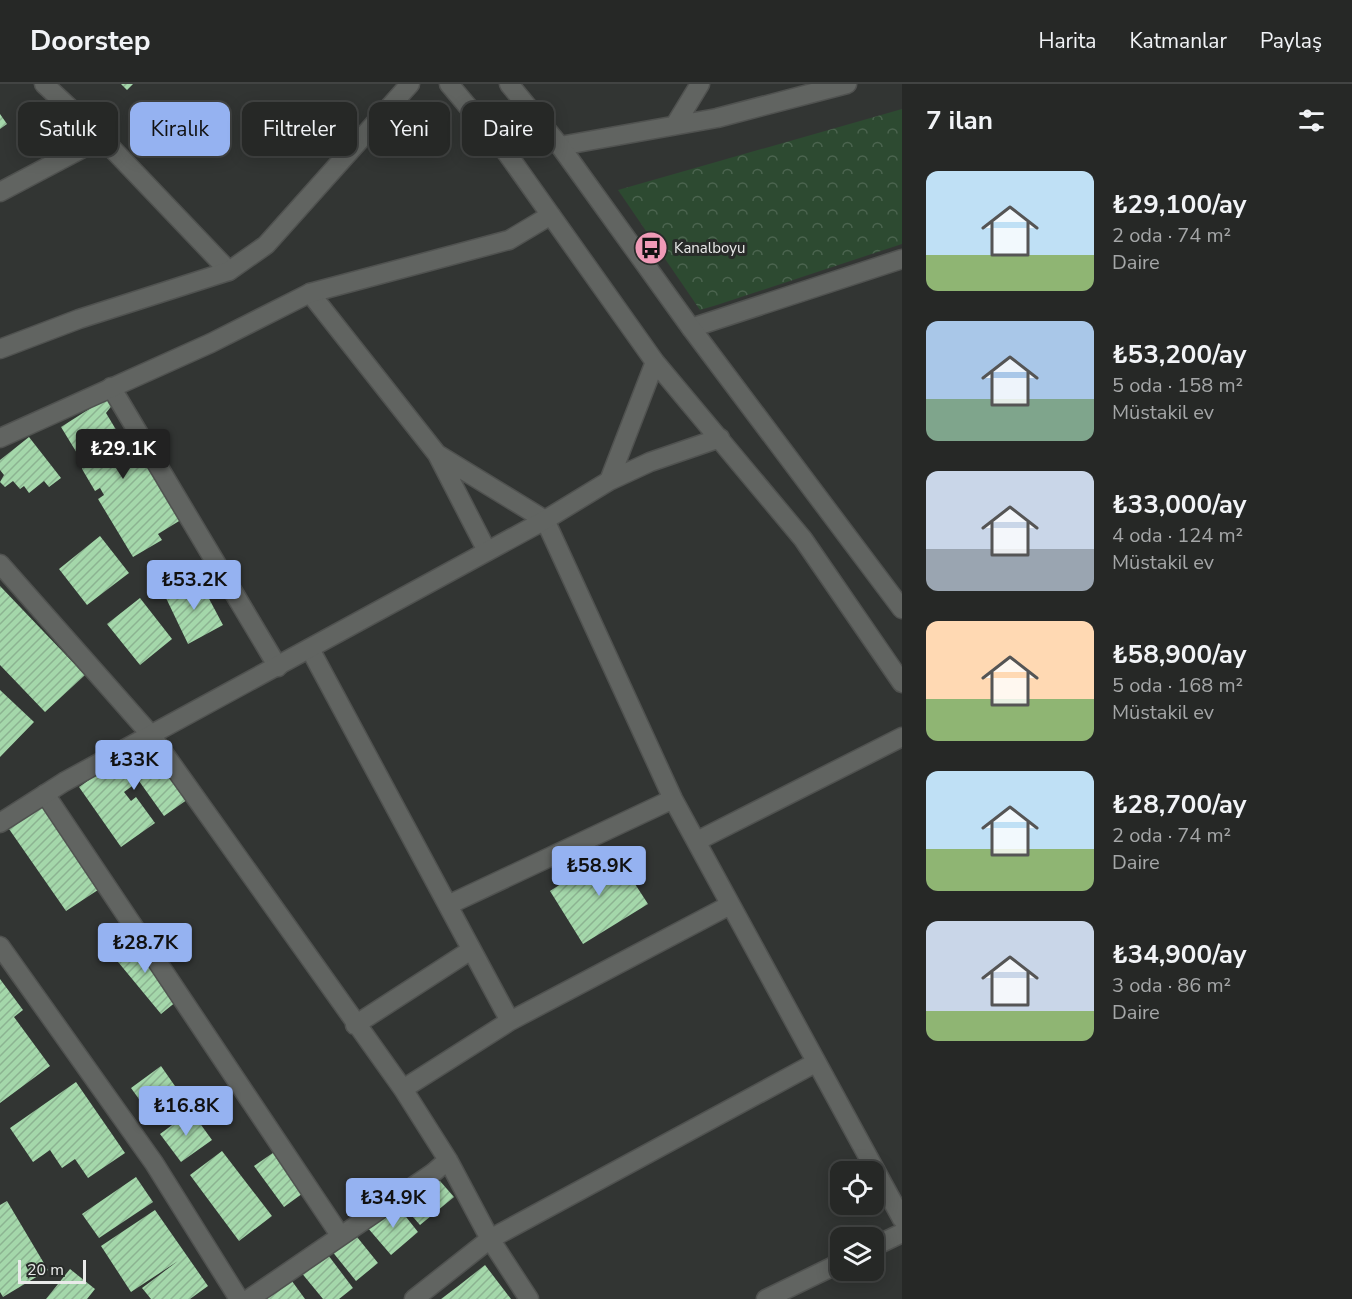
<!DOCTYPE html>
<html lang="tr">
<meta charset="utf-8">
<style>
:root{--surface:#262826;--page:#2e302e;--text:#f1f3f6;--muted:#a4a6a7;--line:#424443;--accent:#95b2f1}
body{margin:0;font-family:"Nunito Sans",sans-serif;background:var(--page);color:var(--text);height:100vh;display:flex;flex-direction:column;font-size:22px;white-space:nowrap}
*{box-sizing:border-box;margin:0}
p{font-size:20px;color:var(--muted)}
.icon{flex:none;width:33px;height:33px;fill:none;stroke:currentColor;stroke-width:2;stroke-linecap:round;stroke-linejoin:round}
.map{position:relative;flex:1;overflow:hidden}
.drawer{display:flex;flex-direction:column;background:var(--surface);width:450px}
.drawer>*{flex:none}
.banner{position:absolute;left:18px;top:18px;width:570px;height:54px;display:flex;gap:12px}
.controls{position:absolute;left:830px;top:1077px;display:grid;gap:12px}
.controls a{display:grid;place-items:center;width:54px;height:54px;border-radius:12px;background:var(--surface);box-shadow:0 3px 15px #0003,0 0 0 2px var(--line);font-size:30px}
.scale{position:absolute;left:18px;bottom:15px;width:68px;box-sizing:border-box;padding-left:6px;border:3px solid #e9eae9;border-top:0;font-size:16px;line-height:21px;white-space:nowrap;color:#e9eae9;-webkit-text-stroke:4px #282b29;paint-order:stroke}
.price{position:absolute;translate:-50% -51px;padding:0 14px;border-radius:6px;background:var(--accent);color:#111;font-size:20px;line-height:39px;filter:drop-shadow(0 2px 3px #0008)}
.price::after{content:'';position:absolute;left:50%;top:36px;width:18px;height:14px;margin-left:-9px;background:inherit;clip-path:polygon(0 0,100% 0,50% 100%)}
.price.active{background:#222;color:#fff}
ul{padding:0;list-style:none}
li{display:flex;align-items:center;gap:18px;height:150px;padding:0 24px}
li span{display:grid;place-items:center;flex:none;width:168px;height:120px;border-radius:12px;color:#555}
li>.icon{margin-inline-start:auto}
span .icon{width:72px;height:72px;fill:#fffc;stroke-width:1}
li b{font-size:26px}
h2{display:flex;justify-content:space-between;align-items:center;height:72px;padding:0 24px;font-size:26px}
.chip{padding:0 21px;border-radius:12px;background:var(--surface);box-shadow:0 3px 15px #0003,0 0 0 2px var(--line);font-size:21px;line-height:54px}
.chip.active{background:var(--accent);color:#111}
header{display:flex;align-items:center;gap:36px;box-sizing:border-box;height:84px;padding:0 30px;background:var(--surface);border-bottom:2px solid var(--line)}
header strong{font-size:28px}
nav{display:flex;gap:33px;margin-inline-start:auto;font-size:21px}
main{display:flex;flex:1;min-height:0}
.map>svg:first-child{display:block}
</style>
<header>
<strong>Doorstep</strong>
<nav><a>Harita</a><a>Katmanlar</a><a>Paylaş</a></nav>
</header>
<main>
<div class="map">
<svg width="902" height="1215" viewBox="0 0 902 1215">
<defs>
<pattern id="park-crowns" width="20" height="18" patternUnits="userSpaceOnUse" patternTransform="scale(1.5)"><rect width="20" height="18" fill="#2d4a31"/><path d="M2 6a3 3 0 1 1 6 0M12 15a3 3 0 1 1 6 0" fill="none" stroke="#4b644f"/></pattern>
<pattern id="building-hatch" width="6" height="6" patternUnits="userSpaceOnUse" patternTransform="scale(1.5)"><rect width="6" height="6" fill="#a4d7aa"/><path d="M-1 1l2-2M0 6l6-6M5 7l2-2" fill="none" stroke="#8cb391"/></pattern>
</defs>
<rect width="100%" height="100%" fill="#323533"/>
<path fill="url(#park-crowns)" d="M902,25V160L717,221L700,226L618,106Z"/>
<path fill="url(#building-hatch)" d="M121,0H133L127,6Z
M0,30L7,40L0,45Z
M108,313L113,320L106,329L127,364L138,358L184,434L158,450L162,456L133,473L98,415L104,411L100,404L95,407L82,385L83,379L61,343Z
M29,353L61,394L49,403L44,397L29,409L24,402L20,405L13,397L5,403L0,398L4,391L0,386V376Z
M100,452L129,489L87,521L59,485Z
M198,494L223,541L188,560L166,514Z
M0,502L85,591L45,628L0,581Z
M140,514L172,555L140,581L107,540Z
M0,606L34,638L0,673Z
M149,654L191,713L164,732L139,697L124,708L131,717L136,713L155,739L121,763L79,703Z
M44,721L101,804L66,827L9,745Z
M613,766L648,820L583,860L550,807Z
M129,850L182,913L161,930L109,867Z
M0,895L23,926L14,933L50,982L0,1019Z
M161,982L184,1015L154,1036L131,1004Z
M76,998L125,1069L88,1094L75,1075L62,1084L50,1066L33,1078L10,1044Z
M191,1027L212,1056L181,1078L160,1050Z
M280,1064L310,1104L284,1123L254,1082Z
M222,1067L272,1132L239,1157L190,1091Z
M433,1089L454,1113L420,1141L399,1117Z
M136,1093L153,1118L99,1154L82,1130Z
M7,1117L48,1186L3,1213L0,1208V1121Z
M395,1119L418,1148L391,1171L367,1143Z
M155,1126L208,1202L190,1215H151L142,1204L178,1177L131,1208L101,1162Z
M353,1148L378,1179L356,1197L331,1166Z
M325,1167L353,1204L339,1215H323L300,1187Z
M485,1181L511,1215H441L457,1203Z
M70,1185L95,1205L87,1215H46Z
M289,1193L305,1215H262Z"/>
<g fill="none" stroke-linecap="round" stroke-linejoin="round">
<g stroke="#505250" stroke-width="21">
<path id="street" d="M44,0L102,54L229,187
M675,41L700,0
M560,62L717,34L847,0
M0,108L102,54
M310,209L437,370L487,467
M691,244L902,175
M111,303L278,583
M437,370L545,436L673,715L902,1135
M0,480L151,651L403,1005L448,1076L490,1155L529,1215
M310,565L510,937
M45,710L340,1151
M697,757L902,653
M448,821L673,715
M0,862L154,1079L239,1215
M355,941L471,866
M403,1005L510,937L730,821
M873,1163L902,1149
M249,1215L433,1089L448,1076
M414,1215L490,1155L815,979
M766,1215L840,1179"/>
</g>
<g stroke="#505250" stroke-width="21">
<path id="secondary" d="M449,0L506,68L655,278L803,455L902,599
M509,0L560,62L691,244L902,525
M0,265L79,235L229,187L266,161L410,0
M0,354L211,259L310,209L509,156L551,131
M609,397L655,278
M0,739L64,698L545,436L609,397L650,378L720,354"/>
</g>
<use href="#street" stroke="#616461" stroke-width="18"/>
<use href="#secondary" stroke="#616461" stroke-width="18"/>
</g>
<defs>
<g id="bus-disc" transform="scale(1.725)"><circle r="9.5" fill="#f09ab7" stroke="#282b29"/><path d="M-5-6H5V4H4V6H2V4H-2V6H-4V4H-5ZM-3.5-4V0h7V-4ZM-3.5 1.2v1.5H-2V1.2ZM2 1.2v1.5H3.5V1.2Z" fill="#111"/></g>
</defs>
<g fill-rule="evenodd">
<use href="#bus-disc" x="651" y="164"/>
</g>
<g text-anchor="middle" stroke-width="6" stroke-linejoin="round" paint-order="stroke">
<g font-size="15" fill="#e9eae9" stroke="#282b29" text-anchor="start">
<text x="674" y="169">Kanalboyu</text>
</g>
</g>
</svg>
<div class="controls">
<a><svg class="icon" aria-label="locate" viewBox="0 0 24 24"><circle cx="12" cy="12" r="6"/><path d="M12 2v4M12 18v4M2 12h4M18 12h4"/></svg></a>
<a><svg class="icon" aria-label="layers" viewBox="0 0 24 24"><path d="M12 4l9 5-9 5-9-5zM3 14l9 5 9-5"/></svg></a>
</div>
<div class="scale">20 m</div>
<b class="price active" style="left:123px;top:396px">₺29.1K</b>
<b class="price" style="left:194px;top:527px">₺53.2K</b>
<b class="price" style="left:134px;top:707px">₺33K</b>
<b class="price" style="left:599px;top:813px">₺58.9K</b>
<b class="price" style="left:145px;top:890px">₺28.7K</b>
<b class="price" style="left:186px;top:1053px">₺16.8K</b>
<b class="price" style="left:393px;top:1145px">₺34.9K</b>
<div class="banner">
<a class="chip">Satılık</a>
<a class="chip active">Kiralık</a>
<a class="chip">Filtreler</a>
<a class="chip">Yeni</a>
<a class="chip">Daire</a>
</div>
</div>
<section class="drawer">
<h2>7 ilan<svg class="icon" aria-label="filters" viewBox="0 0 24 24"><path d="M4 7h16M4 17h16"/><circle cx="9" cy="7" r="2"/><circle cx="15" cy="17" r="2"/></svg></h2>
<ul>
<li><span style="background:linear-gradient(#bfe0f5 70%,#8fb573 0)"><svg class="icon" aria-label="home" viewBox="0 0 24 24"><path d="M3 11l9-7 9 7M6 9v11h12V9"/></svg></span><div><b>₺29,100/ay</b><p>2 oda · 74 m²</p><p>Daire</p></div></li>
<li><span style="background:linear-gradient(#a9c7e8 65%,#7fa58c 0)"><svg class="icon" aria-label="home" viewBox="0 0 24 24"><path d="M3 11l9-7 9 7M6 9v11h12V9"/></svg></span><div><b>₺53,200/ay</b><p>5 oda · 158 m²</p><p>Müstakil ev</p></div></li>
<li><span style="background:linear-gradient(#c9d6e8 65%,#9aa5b1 0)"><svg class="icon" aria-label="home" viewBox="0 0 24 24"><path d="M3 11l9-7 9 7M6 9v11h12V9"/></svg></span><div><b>₺33,000/ay</b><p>4 oda · 124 m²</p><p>Müstakil ev</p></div></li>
<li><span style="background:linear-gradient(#ffd9b3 65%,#8fb573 0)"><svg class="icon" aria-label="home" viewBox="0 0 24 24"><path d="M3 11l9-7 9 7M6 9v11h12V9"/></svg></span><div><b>₺58,900/ay</b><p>5 oda · 168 m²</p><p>Müstakil ev</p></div></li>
<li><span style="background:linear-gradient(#bfe0f5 65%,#8fb573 0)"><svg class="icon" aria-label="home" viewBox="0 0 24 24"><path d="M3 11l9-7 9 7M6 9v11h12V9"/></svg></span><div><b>₺28,700/ay</b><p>2 oda · 74 m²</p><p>Daire</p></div></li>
<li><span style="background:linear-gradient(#c9d6e8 75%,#8fb573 0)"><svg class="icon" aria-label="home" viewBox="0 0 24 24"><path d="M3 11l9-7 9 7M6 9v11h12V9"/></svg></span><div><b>₺34,900/ay</b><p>3 oda · 86 m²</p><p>Daire</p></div></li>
</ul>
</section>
</main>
